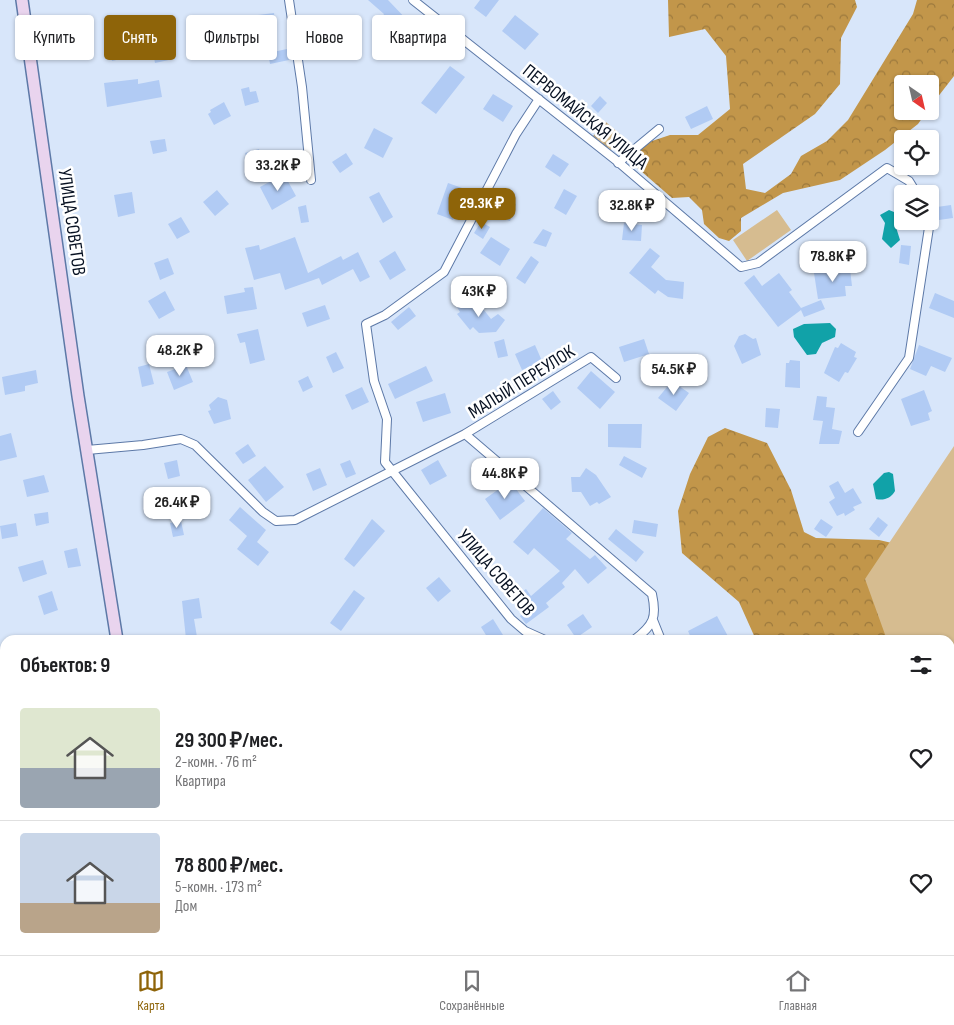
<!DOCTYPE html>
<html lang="ru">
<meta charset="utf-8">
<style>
:root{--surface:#fff;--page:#f6f6f6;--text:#202124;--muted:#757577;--line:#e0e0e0;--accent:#8e6409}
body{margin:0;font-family:"Sofia Sans Condensed",sans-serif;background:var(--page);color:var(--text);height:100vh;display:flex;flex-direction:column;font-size:19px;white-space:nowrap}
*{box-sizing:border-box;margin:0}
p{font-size:16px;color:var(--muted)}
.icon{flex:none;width:28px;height:28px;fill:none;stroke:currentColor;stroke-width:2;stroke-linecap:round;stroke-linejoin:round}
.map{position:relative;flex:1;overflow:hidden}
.side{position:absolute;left:0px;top:635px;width:955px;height:320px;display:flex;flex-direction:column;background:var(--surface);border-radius:15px 15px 0 0;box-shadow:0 1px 4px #0004}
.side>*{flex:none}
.top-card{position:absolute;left:15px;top:15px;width:500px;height:45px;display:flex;gap:10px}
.needle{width:32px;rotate:146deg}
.controls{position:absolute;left:894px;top:75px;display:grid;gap:10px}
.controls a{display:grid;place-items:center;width:45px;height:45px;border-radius:5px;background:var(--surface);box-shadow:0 1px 4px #0004;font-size:25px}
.price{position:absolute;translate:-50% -42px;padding:0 11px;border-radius:10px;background:#fff;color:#222;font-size:16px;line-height:32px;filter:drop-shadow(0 1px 2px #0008)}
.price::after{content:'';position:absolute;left:50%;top:30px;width:15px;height:11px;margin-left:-8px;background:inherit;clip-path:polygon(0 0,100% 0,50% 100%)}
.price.active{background:var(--accent);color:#fff}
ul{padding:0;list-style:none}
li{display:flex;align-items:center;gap:15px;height:125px;padding:0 20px}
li+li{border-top:1px solid var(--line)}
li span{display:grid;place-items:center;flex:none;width:140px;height:100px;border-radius:5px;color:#555}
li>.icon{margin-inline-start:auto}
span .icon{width:60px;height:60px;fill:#fffc;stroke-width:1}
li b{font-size:21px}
h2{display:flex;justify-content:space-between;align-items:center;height:60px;padding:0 20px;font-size:21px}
.tag{padding:0 18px;border-radius:5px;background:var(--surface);box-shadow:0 1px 4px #0004;font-size:18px;line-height:45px}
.tag.active{background:var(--accent);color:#fff}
.tabs{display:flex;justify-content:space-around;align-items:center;height:70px;border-top:1px solid var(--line);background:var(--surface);font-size:14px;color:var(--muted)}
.tabs a{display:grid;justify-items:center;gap:2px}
.tabs .active{color:var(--accent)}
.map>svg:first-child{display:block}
</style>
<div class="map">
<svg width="954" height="955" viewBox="0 0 954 955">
<defs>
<pattern id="forest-crowns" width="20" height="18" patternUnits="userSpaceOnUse" patternTransform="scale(1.25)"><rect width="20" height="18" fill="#c2964a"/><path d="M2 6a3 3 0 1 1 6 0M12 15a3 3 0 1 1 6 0" fill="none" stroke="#9c793d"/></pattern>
<pattern id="cemetery-stones" width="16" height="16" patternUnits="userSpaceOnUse" patternTransform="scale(1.25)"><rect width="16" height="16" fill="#d6bc90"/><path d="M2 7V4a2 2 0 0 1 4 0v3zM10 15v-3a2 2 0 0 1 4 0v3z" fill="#b6a17c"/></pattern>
</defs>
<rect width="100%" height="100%" fill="#d8e6fa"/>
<path fill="url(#forest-crowns)" d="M668,0H855L857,7L841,38L840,84L815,114L743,164L746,189L765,193L791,174L801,156L827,141L848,120L913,14L917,0H954V76L930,107V84H902V111H927L918,124L885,150L840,180L783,193L741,218V231L729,241L719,238L704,224L702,210L689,197L672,198L634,165L640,145L670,135H698L730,109L726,56L705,29L669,37Z
M725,428L767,443L791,490L804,532L816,538L879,540L905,546L917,640H756L739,602L682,553L678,511L690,474L708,437Z
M824,950H939L941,955H829Z"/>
<path fill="url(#cemetery-stones)" d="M606,122L622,136L609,152L592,137Z"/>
<path fill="#d6bc90" d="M777,210L791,230L747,261L733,240Z
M954,446V842L950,839V640H887L865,579Z"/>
<path fill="#11a2a8" d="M889,210L894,212L895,224L900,240L891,248L882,239L885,223L880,215Z
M830,323L836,329L835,337L822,343L816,354L807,355L794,337L793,329L804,324Z
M889,472L893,474L895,491C891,498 884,501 876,499L873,484L884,473Z"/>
<path fill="#b1cbf4" d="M368,0H388L411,24L400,34L383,16L384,14Z
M480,0H499L486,17L474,8Z
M274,13L276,28L255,31L254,23L259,22L258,15Z
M515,15L539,34L525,50L502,31Z
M164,34L169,60L155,63L153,53L158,52L154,36Z
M131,36L134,51L124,53L125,58L112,61L108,41Z
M287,49L289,60L270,64L268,53Z
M450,66L465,77L436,114L421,103Z
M138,79V84L159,80L162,97L107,107L104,83Z
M249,87L250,92L256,91L259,102L245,106L241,89Z
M493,94L513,106L503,122L483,109Z
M600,96L607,103L598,113L591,106Z
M224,102L231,116L214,125L208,114L211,112L210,110Z
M707,106L713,119L691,129L685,117Z
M374,128L393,138L383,158L364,148Z
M165,139L167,151L153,154L150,141Z
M259,149L264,166L251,170L245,153Z
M346,153L353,164L340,173L332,162Z
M553,154L569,164L560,177L545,167Z
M284,174L296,196L272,210L260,187Z
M448,183L465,189L453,220L437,214Z
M564,189L577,196L566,215L554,208Z
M217,190L229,204L215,216L203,202Z
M132,192L135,213L118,217L114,195Z
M379,192L393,217L383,223L369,197Z
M499,198L516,204L510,221L493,215Z
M306,205L309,222L301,223L298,207Z
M951,205L953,218L939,220L937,207Z
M181,217L190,232L177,239L168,224Z
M481,222L490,227L483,239L474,233Z
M624,223L642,225L641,241L622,240Z
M543,229L552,233L546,247L533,243Z
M295,237L308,273L341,256L343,260L358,252L370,277L360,282L353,269L322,285L319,278L285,290L280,273L254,280L245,248L259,245L260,250Z
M491,237L510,249L500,266L480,253Z
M901,245L911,246L909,265L899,263Z
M650,248L660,256L651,267L666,280L684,282L683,299L668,297L658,290L655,294L629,273Z
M395,251L406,270L390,280L379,261Z
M531,256L539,262L525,284L516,278Z
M168,258L174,274L160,280L154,263Z
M850,269L852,286H845L846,296L818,299L814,273Z
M779,273L792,290L789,292L801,308L821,300L825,309L804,317L801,310L778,327L744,283L754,275L762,286Z
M253,287L257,309L227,314L224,296L245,292L244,288Z
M165,291L175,310L159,319L148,301Z
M935,293L954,301V318L929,308Z
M476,300L491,319L498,314L505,320L496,332L479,333L473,327L470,330L457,314L460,312L457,307L464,301L468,306Z
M325,305L330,319L307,327L302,313Z
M409,307L416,316L398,330L391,322Z
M258,329L265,360L250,364L245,342L240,343L237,334Z
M745,334L753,339L756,338L761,355L742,364L734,346L739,336Z
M504,339L508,356L498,358L494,342Z
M644,339L649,354L624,362L619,347Z
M841,343L856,352L854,357L857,358L848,373L845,372L839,382L824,373L835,347L838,348Z
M535,345L542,361L522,370L515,354Z
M919,345L952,358L945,372L931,366L926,376L910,369Z
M336,352L344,368L333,373L326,357Z
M790,360L800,361V388L785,387L786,363H789Z
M149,364L154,384L142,387L138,367Z
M186,365L193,382L174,390L167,372Z
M426,366L433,381L395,399L388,384Z
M36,370L38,383L25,386V391L5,395L2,377Z
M591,371L615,392L600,409L577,388Z
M308,376L313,387L303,392L298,381Z
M672,381L689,393L676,411L658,398Z
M362,387L369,402L352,410L345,395Z
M924,390L932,411L928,413L930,420L911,426L901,399Z
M553,391L561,402L551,410L542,399Z
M445,393L451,413L423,422L416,402Z
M817,396L827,397L826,407L835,408L832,429L842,431L839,444H819L823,421L813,420Z
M218,397L227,400L231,419L214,424L208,411L211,410L209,405Z
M766,408L780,409L778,428L765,427Z
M608,424H642L641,448L608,447Z
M11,433L17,457L0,461V436Z
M248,444L256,456L243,464L235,453Z
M624,456L647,468L642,478L619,465Z
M177,460L180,476L168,479L164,463Z
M350,460L356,474L346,478L340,464Z
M438,460L447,476L430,485L421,470Z
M265,466L284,487L266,502L248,480Z
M320,468L327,485L313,491L306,474Z
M586,468L596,475L611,497L599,504L597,502L590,506L581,492H572L571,477H580Z
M44,475L49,492L27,497L23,480Z
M510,481L525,501L500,520L485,499Z
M838,481L845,493L853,488L862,503L853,507L855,510L845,516L844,513L837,516L829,502L835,498L829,486Z
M203,497L206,512L195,514L192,499Z
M240,507L266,530L257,542L269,552L258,566L237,549L247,536L229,520Z
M543,508L572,533L566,539L590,559L595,555L607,568L588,584L575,569L562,583L565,587L546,603L549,607L526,624L520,616L523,614L512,599L526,589L531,596L560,571L534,548L528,555L513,542Z
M48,512L49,523L36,526L34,514Z
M878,517L888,525L879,537L869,529Z
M372,519L385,531L354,567L344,559Z
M821,519L833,527L826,537L814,529Z
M634,520L658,524L656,537L632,533Z
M181,521L184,535L173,537L170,523Z
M16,523L18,536L2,539L0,526Z
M616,529L644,552L636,562L608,539Z
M77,548L81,566L68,568L64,551Z
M43,560L47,574L23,582L18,567Z
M439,577L451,591L438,602L426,588Z
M354,590L365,598L341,631L330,623Z
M52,591L58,610L44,615L38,596Z
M199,598L202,618L194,619L197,637L186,639L182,601Z
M583,614L592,627L576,638L567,625Z
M717,616L730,640H692L688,631Z
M493,619L503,635L495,640H489L481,627Z"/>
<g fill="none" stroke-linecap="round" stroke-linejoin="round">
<g stroke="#5d79a7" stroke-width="10">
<path id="street" d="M289,0L302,87L311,180
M413,0L617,161L741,267L758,263L887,168L909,181L917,194
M539,99L516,134L444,272L385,315L366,324L374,381L387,419L385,462L511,619L525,631L545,640
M618,163L659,129
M858,432L909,358L930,221
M465,434L591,357L616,378
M87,450L143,445L181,439L195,445L263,512L276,521L295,520L465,434L652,594C657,617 654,625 634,640
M653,620L661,640
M0,915L5,907
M553,950L556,955
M574,955L579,950"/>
</g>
<g stroke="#5d79a7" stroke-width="14">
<path id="secondary" d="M22,0L78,396L117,640
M164,950L165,955"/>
</g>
<use href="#street" stroke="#fff" stroke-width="8"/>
<use href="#secondary" stroke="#e9d4ee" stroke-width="11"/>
</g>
<g text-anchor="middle" stroke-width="5" stroke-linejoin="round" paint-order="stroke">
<g font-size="19" fill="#071122" stroke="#fff">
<text transform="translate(586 116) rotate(39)" y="7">ПЕРВОМАЙСКАЯ УЛИЦА</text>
<text transform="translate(73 222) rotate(82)" y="7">УЛИЦА СОВЕТОВ</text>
<text transform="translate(521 381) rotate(-32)" y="7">МАЛЫЙ ПЕРЕУЛОК</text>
<text transform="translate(497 572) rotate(49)" y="7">УЛИЦА СОВЕТОВ</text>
</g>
</g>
</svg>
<div class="controls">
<a><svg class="needle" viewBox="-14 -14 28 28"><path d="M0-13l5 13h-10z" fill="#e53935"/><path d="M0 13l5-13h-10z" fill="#757577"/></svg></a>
<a><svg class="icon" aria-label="locate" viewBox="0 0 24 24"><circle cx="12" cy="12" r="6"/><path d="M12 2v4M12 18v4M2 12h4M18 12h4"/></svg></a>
<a><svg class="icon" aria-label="layers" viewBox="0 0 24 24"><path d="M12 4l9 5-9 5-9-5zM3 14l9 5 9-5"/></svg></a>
</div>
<b class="price" style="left:278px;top:192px">33.2K ₽</b>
<b class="price active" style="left:482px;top:230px">29.3K ₽</b>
<b class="price" style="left:632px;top:232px">32.8K ₽</b>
<b class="price" style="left:833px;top:283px">78.8K ₽</b>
<b class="price" style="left:479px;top:318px">43K ₽</b>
<b class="price" style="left:180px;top:377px">48.2K ₽</b>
<b class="price" style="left:674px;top:396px">54.5K ₽</b>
<b class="price" style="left:505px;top:500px">44.8K ₽</b>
<b class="price" style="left:177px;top:529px">26.4K ₽</b>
<div class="top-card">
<a class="tag">Купить</a>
<a class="tag active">Снять</a>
<a class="tag">Фильтры</a>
<a class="tag">Новое</a>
<a class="tag">Квартира</a>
</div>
<section class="side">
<h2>Объектов: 9<svg class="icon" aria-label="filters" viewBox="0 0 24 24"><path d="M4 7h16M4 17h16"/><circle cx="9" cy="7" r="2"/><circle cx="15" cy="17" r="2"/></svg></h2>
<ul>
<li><span style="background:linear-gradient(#dfe7d0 60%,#9aa5b1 0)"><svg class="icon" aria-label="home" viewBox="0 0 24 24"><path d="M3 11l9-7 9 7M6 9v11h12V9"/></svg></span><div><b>29 300 ₽/мес.</b><p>2-комн. · 76 m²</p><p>Квартира</p></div><svg class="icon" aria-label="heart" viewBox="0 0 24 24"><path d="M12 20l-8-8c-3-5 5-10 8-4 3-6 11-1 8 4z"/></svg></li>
<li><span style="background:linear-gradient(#c9d6e8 70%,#b9a48a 0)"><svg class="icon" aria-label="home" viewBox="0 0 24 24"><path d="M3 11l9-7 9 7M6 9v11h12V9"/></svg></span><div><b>78 800 ₽/мес.</b><p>5-комн. · 173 m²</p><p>Дом</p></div><svg class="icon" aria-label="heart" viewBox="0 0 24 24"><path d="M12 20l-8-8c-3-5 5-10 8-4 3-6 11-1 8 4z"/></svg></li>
</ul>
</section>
</div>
<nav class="tabs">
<a class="active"><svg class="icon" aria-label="map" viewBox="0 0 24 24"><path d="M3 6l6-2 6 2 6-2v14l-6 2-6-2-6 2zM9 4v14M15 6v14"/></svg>Карта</a>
<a><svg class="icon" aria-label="saved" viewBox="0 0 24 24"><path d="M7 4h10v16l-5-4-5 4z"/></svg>Сохранённые</a>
<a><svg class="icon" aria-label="home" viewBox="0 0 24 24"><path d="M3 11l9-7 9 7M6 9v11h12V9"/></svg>Главная</a>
</nav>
